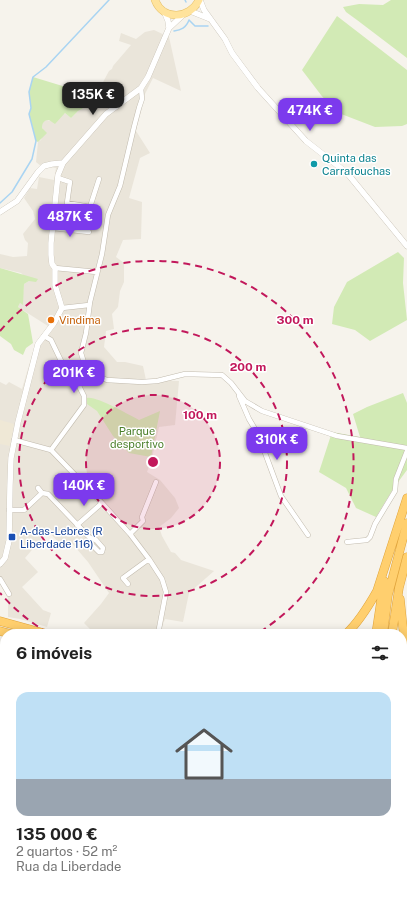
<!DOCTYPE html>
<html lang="pt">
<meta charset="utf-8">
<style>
:root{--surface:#fff;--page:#f2f2f2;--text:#222;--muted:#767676;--line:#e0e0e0;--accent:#7c3aed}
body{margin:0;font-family:"Public Sans",sans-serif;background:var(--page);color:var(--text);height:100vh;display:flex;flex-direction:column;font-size:15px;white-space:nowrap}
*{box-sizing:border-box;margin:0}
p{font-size:13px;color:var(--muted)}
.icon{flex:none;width:22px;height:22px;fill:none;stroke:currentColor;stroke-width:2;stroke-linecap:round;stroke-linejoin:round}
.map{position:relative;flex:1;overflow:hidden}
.drawer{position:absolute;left:0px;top:629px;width:407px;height:268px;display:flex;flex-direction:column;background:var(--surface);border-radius:16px 16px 0 0;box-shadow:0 2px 10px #0003}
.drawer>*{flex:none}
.price{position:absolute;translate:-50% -34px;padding:0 9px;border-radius:8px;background:var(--accent);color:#fff;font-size:13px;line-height:26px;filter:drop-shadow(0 1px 2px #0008)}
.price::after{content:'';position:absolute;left:50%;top:24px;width:12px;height:9px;margin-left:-6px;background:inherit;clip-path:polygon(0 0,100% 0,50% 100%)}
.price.selected{background:#222;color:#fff}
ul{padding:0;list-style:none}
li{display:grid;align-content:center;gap:8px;height:212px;padding:0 16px}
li+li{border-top:1px solid var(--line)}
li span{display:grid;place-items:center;height:124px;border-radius:12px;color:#555}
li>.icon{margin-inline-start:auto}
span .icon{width:72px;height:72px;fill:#fffc;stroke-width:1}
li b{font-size:17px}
h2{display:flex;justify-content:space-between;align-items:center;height:48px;padding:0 16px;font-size:17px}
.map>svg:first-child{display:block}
</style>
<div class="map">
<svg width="407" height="897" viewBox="0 0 407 897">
<rect width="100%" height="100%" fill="#f6f3ec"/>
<path fill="#eae5da" d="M154,30L169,37L181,91L153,78L142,100L136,131L150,153L140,158L129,198L142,202L141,239L123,240L116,257L124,263V282L120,291L118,307L112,314L114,329L106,331L104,347L117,362H125L143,366L146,380L179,381L175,425L159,427L152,458L147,472L160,480L175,498L179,508L171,518L159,527L162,536L171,552L175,553L181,560L214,571L189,593L183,622L165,619L160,632L156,634H95L84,623L101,604L109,593L88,562L70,541L63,547L48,531L25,558L38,572L22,587L43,610L51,613L47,627L20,619L8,617V598L0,583V382L6,385L9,382L22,389L32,355L40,337L48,326L18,307L20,303L22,304L24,284L29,281L21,273L0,268V254L13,257L27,256L28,243L25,240L23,234L35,219L33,211L24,198L30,188L37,189L39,177L54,180L56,168L41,166L36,162L38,142L41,140L44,131L42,128V123L45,120L52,121L65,113L71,118L78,111L87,106L95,93V89L102,84L109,71L112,69L113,66L131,45L119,41L121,33L136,39L145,32Z
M5,737V773H0V738Z"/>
<path fill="#efe8d6" d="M0,420L14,424L10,446L0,444Z"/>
<path fill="#d2eab5" d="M391,0H407V58L357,20L346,12L343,7L359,4L383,5Z
M337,16L407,70V124L402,126L375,127L336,112L321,95L302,70Z
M33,77L92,95L87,106L78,111L71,118L65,113L55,124L49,120C44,120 42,123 42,128L47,133L38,142L36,141L29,114L31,108L29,92Z
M398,252L404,258L403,283L407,320L370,341L355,330L332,324L334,307L347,282Z
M0,268L38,279L36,282L29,281L24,284L23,305L20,303L18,307L28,314L33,343L26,348L23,355L14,350L11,344L0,336Z
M403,393L407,403V470L393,489L376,517L356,508L346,488L319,472L332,432L360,437L353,414L367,407Z
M87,398C97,396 129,415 139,420L160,411L151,457L129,453L113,436L97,411L87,404Z"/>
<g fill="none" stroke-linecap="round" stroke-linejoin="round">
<path stroke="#a9d4f2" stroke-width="1.5" d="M185,0L186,2
M189,20L195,26H208
M174,31C181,30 186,28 189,20
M0,203L12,192L32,159L36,141L29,114L31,108L29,92L33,77L46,67L109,0"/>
<g stroke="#c2bbae" stroke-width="5.5">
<path id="minor" d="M141,88L142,99L139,108L134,127L120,186L108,215L102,254L90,302L86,333L81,353L86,369L97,376L107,380L142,382L157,381L185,374L222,375L231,383L245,401L262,411L337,436L407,448
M58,178L70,182L67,203L90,207L99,179
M53,228L89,232
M55,268L97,272
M62,308L89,305
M44,336L51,340L64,367L75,378L84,396V405L51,450
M239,396L249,419L258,434L281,496L308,535
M14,440L51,450L102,503L130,534L149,559L162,579L166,592L158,634
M38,488L42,493L48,494L90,538L91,544L99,552H102L103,548L96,540L90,538
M9,510H24L42,493
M77,525L102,503
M130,534L143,521L142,517L156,482
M347,542L367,540L370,537L375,524L395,491L396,479L407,451
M0,579L9,594
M128,584L123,578L149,559
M0,711L5,709"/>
</g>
<g stroke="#c2bbae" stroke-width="6">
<path id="tertiary" d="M200,0L204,10L225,39L232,53L258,88L306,141L347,173L407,246
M164,11L168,21L169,28
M190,11L210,19
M0,212L17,201L38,172L44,166L52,164L63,163
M0,564L5,558L9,541L10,485L11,458L18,422L38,344L54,323L62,308L55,285V268L52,264L51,255V243L58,175L63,163L106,114L141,88L148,77L169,28L183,15"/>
</g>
<g stroke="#e6c16a" stroke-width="8">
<path id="primary" d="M155,0C163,21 190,19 199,0"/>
</g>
<g stroke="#e0a43c" stroke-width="9">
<path id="motorway" d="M400,599L403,628L407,648
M0,621L47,634
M0,631L11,634
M346,634C359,622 368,607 377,591L407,498
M376,634L384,581
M383,634L388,595L407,523
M392,634L399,588L407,557
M402,715L407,712
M402,766L407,769
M402,776L407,780
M402,789L407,792
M402,846L407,844
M402,883L405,897
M374,892L377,897
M388,892L389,897
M396,892L397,897"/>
</g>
<use href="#minor" stroke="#fff" stroke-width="4.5"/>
<use href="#tertiary" stroke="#fff" stroke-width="5.5"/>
<use href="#primary" stroke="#ffe39c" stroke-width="7"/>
<use href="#motorway" stroke="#ffcf6e" stroke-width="8"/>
</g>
<circle cx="153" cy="462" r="67" fill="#c2185b" fill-opacity=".12"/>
<g fill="none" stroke="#c2185b" stroke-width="2" stroke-dasharray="7 5">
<circle cx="153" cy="462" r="67"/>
<circle cx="153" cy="462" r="134"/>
<path d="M48 633A201 201 0 0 1 0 593M0 331A201 201 0 1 1 258 633"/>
</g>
<circle fill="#0f9aa8" stroke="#fff" stroke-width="1.5" cx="314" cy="164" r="4"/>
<circle fill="#e8710a" stroke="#fff" stroke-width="1.5" cx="51" cy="320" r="4"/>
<rect fill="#1a4fb4" stroke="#fff" stroke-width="1.5" x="8" y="533" width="8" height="8" rx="2"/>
<g text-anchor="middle" stroke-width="3" stroke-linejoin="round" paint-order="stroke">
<g font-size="11" fill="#0d838f" stroke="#fff" text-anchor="start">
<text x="322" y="162">Quinta das<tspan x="322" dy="13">Carrafouchas</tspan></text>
</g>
<g font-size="11" fill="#c56008" stroke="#fff" text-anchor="start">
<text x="59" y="324">Vindima</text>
</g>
<g font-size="11" fill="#4a7f2a" stroke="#fff">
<text x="137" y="435">Parque<tspan x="137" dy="13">desportivo</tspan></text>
</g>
<g font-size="11" fill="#164399" stroke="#fff" text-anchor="start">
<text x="20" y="535">A-das-Lebres (R<tspan x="20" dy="13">Liberdade 116)</tspan></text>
</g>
</g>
<circle cx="153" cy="462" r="6" fill="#c2185b" stroke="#fff" stroke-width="2"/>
<g font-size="12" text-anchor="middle" font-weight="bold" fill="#c2185b" stroke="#fff" stroke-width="3" stroke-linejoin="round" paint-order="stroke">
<text x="295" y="324">300 m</text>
<text x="248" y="371">200 m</text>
<text x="200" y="419">100 m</text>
</g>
</svg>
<b class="price selected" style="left:93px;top:116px">135K €</b>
<b class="price" style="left:310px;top:132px">474K €</b>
<b class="price" style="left:70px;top:238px">487K €</b>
<b class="price" style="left:74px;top:394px">201K €</b>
<b class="price" style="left:277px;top:461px">310K €</b>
<b class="price" style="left:84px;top:507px">140K €</b>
<section class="drawer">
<h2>6 imóveis<svg class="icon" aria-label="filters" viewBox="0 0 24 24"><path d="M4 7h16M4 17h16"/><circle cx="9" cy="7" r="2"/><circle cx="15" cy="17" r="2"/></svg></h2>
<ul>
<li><span style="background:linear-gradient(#bfe0f5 70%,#9aa5b1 0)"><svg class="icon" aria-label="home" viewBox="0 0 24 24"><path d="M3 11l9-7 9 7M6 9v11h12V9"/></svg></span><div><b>135 000 €</b><p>2 quartos · 52 m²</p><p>Rua da Liberdade</p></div></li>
</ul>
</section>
</div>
